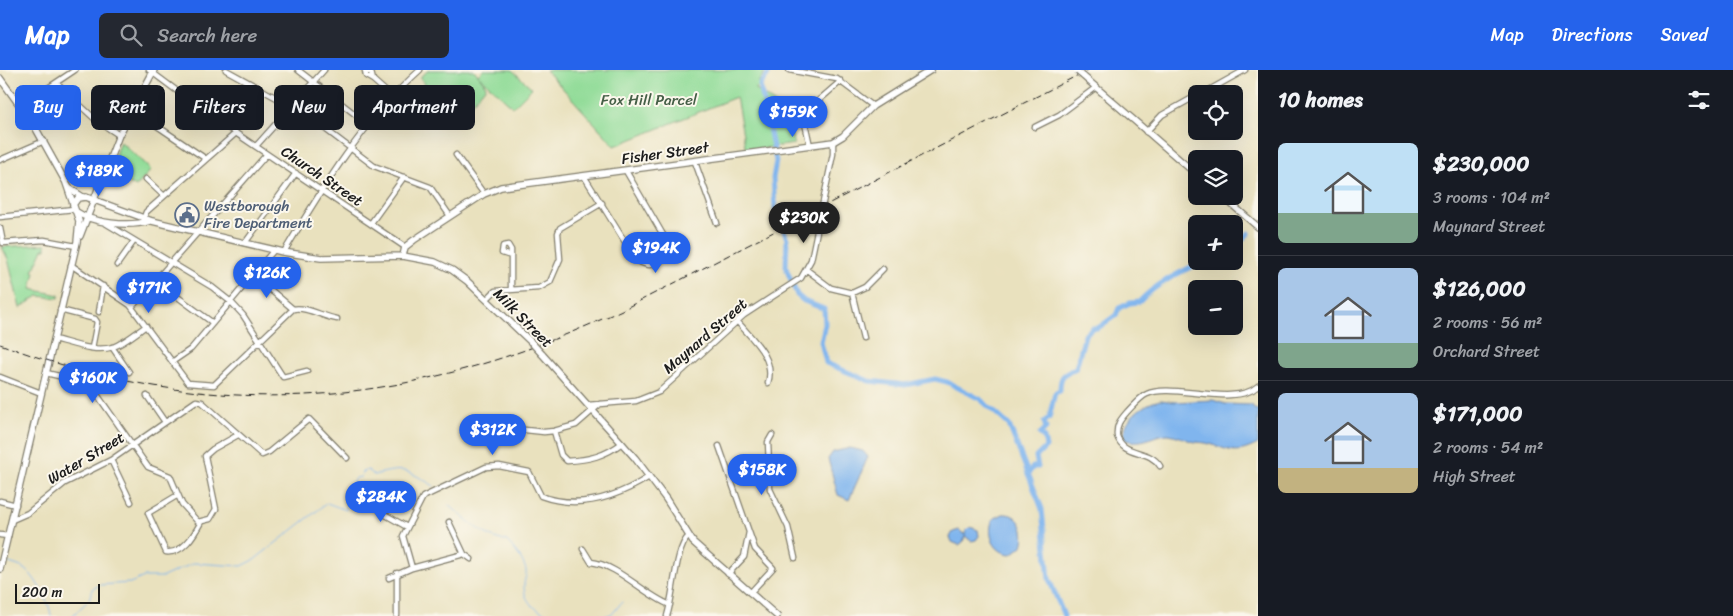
<!DOCTYPE html>
<meta charset="utf-8">
<style>
:root{--surface:#171b24;--page:#242831;--text:#f1f3f6;--muted:#9ea1a6;--line:#363941;--accent:#2563eb}
body{margin:0;font-family:Sriracha,sans-serif;background:var(--page);color:var(--text);height:100vh;display:flex;flex-direction:column;font-size:19px;white-space:nowrap}
*{box-sizing:border-box;margin:0}
p{font-size:16px;color:var(--muted)}
.icon{flex:none;width:28px;height:28px;fill:none;stroke:currentColor;stroke-width:2;stroke-linecap:round;stroke-linejoin:round}
.map{position:relative;flex:1;overflow:hidden}
.side{display:flex;flex-direction:column;background:var(--surface);width:475px}
.side>*{flex:none}
.top-card{position:absolute;left:15px;top:15px;width:475px;height:45px;display:flex;gap:10px}
.tools{position:absolute;left:1188px;top:15px;display:grid;gap:10px}
.tools a{display:grid;place-items:center;width:55px;height:55px;border-radius:8px;background:var(--surface);box-shadow:0 5px 20px #0002;font-size:25px}
.scale{position:absolute;left:15px;bottom:12px;width:85px;box-sizing:border-box;padding-left:5px;border:2px solid #1c1c1c;border-top:0;font-size:14px;line-height:18px;white-space:nowrap;color:#1c1c1c;-webkit-text-stroke:4px #fbf7ec;paint-order:stroke}
.price{position:absolute;translate:-50% -42px;padding:0 11px;border-radius:18px;background:var(--accent);color:#fff;font-size:16px;line-height:32px;filter:drop-shadow(0 1px 2px #0008)}
.price::after{content:'';position:absolute;left:50%;top:30px;width:15px;height:11px;margin-left:-8px;background:inherit;clip-path:polygon(0 0,100% 0,50% 100%)}
.price.current{background:#222;color:#fff}
ul{padding:0;list-style:none}
li{display:flex;align-items:center;gap:15px;height:125px;padding:0 20px}
li+li{border-top:1px solid var(--line)}
li span{display:grid;place-items:center;flex:none;width:140px;height:100px;border-radius:8px;color:#555}
li>.icon{margin-inline-start:auto}
span .icon{width:60px;height:60px;fill:#fffc;stroke-width:1}
li b{font-size:21px}
h2{display:flex;justify-content:space-between;align-items:center;height:60px;padding:0 20px;font-size:21px}
.chip{padding:0 18px;border-radius:8px;background:var(--surface);box-shadow:0 5px 20px #0002;font-size:18px;line-height:45px}
.chip.current{background:var(--accent);color:#fff}
header{display:flex;align-items:center;gap:30px;box-sizing:border-box;height:70px;padding:0 25px;background:var(--accent);color:#fff}
header strong{font-size:24px}
nav{display:flex;gap:28px;margin-inline-start:auto;font-size:18px}
.search{width:350px;height:45px;background:var(--page);display:flex;align-items:center;gap:12px;box-sizing:border-box;padding:0 18px;border-radius:8px;color:var(--muted);font-size:19px}
main{display:flex;flex:1;min-height:0}
.map>svg:first-child{display:block}
</style>
<header>
<strong>Map</strong>
<div class="search"><svg class="icon" aria-label="search" viewBox="0 0 24 24"><circle cx="10" cy="10" r="6"/><path d="M15 15l6 6"/></svg>Search here</div>
<nav><a>Map</a><a>Directions</a><a>Saved</a></nav>
</header>
<main>
<div class="map">
<svg width="1258" height="546" viewBox="0 0 1258 546">
<rect width="100%" height="100%" fill="#fbf7ec"/>
<filter id="ink" filterUnits="userSpaceOnUse"><feTurbulence type="fractalNoise" baseFrequency=".02" numOctaves="2"/><feDisplacementMap in="SourceGraphic" scale="10" xChannelSelector="R" yChannelSelector="G"/><feConvolveMatrix kernelMatrix="1 2 1 2 8 2 1 2 1" color-interpolation-filters="sRGB"/></filter>
<filter id="wash" filterUnits="userSpaceOnUse"><feTurbulence type="fractalNoise" baseFrequency=".0096" numOctaves="4" result="noise"/><feDisplacementMap in="SourceGraphic" scale="20" xChannelSelector="R" yChannelSelector="G"/><feGaussianBlur stdDeviation="1.12" result="paint"/><feColorMatrix in="noise" values="0 0 0 0 0 0 0 0 0 0 0 0 0 0 0 0 0 1.4 0 .05"/><feComposite in="paint" operator="in"/></filter>
<g filter="url(#wash)">
<rect width="100%" height="100%" fill="#e9e1be"/>
<path fill="#91dc98" stroke="#567c5a" d="M429,0H474L478,5L483,0H512L532,18L513,37L479,6L486,16L484,19L460,47L454,49L421,9V6Z
M546,0H766L759,11V17L755,19L785,41L794,74L746,81L736,27L615,76Z
M120,71L151,100L136,117L109,102Z
M46,174V179H43L33,201L35,202L31,219L59,225V228L38,226L20,238L8,189L2,177Z"/>
<path fill="#80b5ee" stroke="#4e6885" d="M1161,330L1175,332L1213,330L1225,334L1252,335L1254,339L1258,340V374C1236,385 1232,381 1210,374C1204,372 1197,373 1191,371C1185,369 1176,365 1169,364C1151,364 1148,375 1124,370C1121,350 1143,333 1161,330Z
M850,378L863,381L868,387L849,430L838,425L828,389L833,382Z
M1003,444C1020,443 1027,461 1022,476L1012,484C994,484 986,464 993,449Z
M970,457L978,460L979,466L976,470L971,471L965,466L963,472L959,475L952,472L950,467L953,462L959,460L965,465L966,461Z"/>
<g fill="none" stroke-linecap="round" stroke-linejoin="round">
<path stroke="#80b5ee" stroke-width="1" d="M449,435C465,448 485,469 507,471C514,479 523,489 526,500C527,505 524,510 524,515C524,534 537,541 553,546
M6,492C12,494 20,496 25,499C35,506 51,535 51,546
M72,546L89,530L92,519L100,515L130,513L144,507H163L194,493L242,496L254,490L327,433L346,440V428L349,424L347,422L355,408L361,407L362,402L368,400L374,405C405,397 405,399 434,416
M555,546L593,544L605,546
M606,546L613,543L622,532"/>
<path stroke="#80b5ee" stroke-width="5" d="M771,0L760,15L776,91L773,108L775,139L781,154
M784,160L787,169L786,198L797,225L804,231L824,239L825,254L821,272L826,293L869,311L905,315L935,309L947,312L980,329L1009,355L1042,439L1049,509L1064,546
M1234,178L1249,163
M1028,404L1033,397H1038L1036,387L1046,377L1044,368L1040,364L1046,358L1044,352L1049,348L1055,323L1060,321C1060,306 1062,305 1076,298L1085,265L1092,258H1098L1116,245L1119,238L1130,233L1139,232C1155,214 1182,201 1204,191"/>
</g>
</g>
<g filter="url(#ink)">
<g fill="none" stroke-linecap="round" stroke-linejoin="round">
<g stroke="#827e6d" stroke-width="7">
<path id="minor" d="M149,0L212,47L405,177
M226,0L304,43L374,96L430,117L450,146
M298,0L369,55
M789,0L837,9L873,36
M373,10L366,6L365,1L371,2L373,10L391,26
M56,13L96,50L119,65
M1202,24L1245,0
M21,36L75,0
M132,39L206,89
M1035,57L1059,45L1095,18
M1146,62L1162,45L1196,26
M256,76L324,0
M810,76L803,44L841,11
M456,85L484,124
M0,90L44,71
M695,92L717,153
M584,106L635,188C645,198 657,197 665,186L666,170L626,101
M146,109L164,126
M0,147L74,139
M143,150L146,142L236,63
M102,151L212,217L231,232L243,245L283,307L307,301
M371,153L404,107
M0,158L3,173L44,170L76,176
M245,173L296,103
M284,182C323,117 363,51 420,0
M511,186L502,183L503,176L508,175L511,180V219
M71,195L130,235L188,313L214,315L293,239
M117,195L134,171
M807,200L831,218L852,223
M253,205L293,239
M156,211L213,253
M852,223L863,268
M852,223L865,217L883,199
M487,229L495,221L539,218L550,212L560,189L558,163L560,158L602,133
M132,237L267,84
M293,239C306,236 323,247 337,249
M60,240L95,249L97,252L92,278
M99,242L103,216
M737,251C751,268 776,288 768,313
M54,269C71,273 95,283 113,277C124,273 136,263 146,256
M112,277L129,302
M172,292L191,279L274,180
M46,303L89,313L148,397L170,406L182,434L198,452L210,449L216,439L205,386L213,379L238,365
M0,307L41,323
M147,326L165,352
M600,334L576,355L554,361L561,385L567,391C589,390 605,386 622,373
M588,335L636,331L659,322L744,245L801,208L811,190L833,84V72
M479,355L544,362L554,361
M772,365L768,372L770,419L788,457L795,488
M719,376L749,462L744,487L728,504
M111,390L131,432
M1160,396C1149,378 1124,387 1117,366C1116,355 1120,350 1127,342C1133,336 1140,327 1147,324C1171,312 1234,338 1258,316
M178,425L148,443L166,482C183,484 194,465 201,452
M0,431L16,435
M371,431L384,444L407,457
M12,450L28,443L65,413L111,390L196,331L202,332L262,385L269,382L309,349L347,388
M449,452L464,484L471,489
M749,462L755,479L773,498L750,523
M0,465L8,466
M583,479L591,492C618,495 643,524 670,535
M412,498L403,466L423,427L486,397L499,396L529,402L541,426C579,440 617,427 649,407
M389,508L412,498L464,484
M397,546V503
M667,546C674,525 675,478 689,466"/>
</g>
<g stroke="#827e6d" stroke-width="8">
<path id="major" d="M1083,6L1196,104
M0,8L35,57L69,118L83,127
M1222,126L1258,157
M73,135L78,128L86,127L152,151L283,182L321,188L403,186L435,192L452,200L467,211L531,272
M75,141C94,154 129,157 150,151
M80,166L119,65L154,0
M403,186L405,177L414,170L484,124L501,117L833,72L843,66L873,36L931,0
M542,284L635,388L666,429L693,472L777,546
M0,499L77,172L79,151L66,113"/>
</g>
<use href="#minor" stroke="#fff" stroke-width="4.5"/>
<use href="#major" stroke="#fff" stroke-width="5.5"/>
<path stroke="#1c1c1c" stroke-width="1" stroke-dasharray="8 4" stroke-linecap="butt" d="M0,274C219,356 415,338 624,239L1088,0"/>
<g stroke="#827e6d" stroke-width="8" stroke-linecap="butt">
<path id="major-bridge" d="M1077,1L1083,6
M531,272L542,284"/>
</g>
<use href="#major-bridge" stroke="#fff" stroke-width="5.5"/>
</g>
</g>
<defs>
<g id="civic-ring" transform="scale(1.25)"><circle r="9.5" fill="#fbf7ec" stroke="#5c6f8a" stroke-width="1.5"/><path d="M-.6-6.5H3V-4.5H.6V-3L4-1V1h2V6H-6V1h2V-1L-.6-3ZM-1.2 2.5V6h2.4V2.5Z" fill="#5c6f8a"/></g>
</defs>
<g fill-rule="evenodd">
<use href="#civic-ring" x="187" y="145"/>
</g>
<g text-anchor="middle" stroke-width="4" stroke-linejoin="round" paint-order="stroke">
<g font-size="15" fill="#455f47" stroke="#fbf7ec">
<text x="649" y="35">Fox Hill Parcel</text>
</g>
<g font-size="15" fill="#1c1c1c" stroke="#fbf7ec">
<text transform="translate(665 83) rotate(-8)" y="5">Fisher Street</text>
<text transform="translate(322 106) rotate(34)" y="5">Church Street</text>
<text transform="translate(523 248) rotate(45)" y="5">Milk Street</text>
<text transform="translate(705 266) rotate(-41)" y="5">Maynard Street</text>
<text transform="translate(86 388) rotate(-31)" y="5">Water Street</text>
</g>
<g font-size="15" fill="#4e5e75" stroke="#fbf7ec" text-anchor="start">
<text x="204" y="141">Westborough<tspan x="204" dy="17">Fire Department</tspan></text>
</g>
</g>
</svg>
<div class="tools">
<a><svg class="icon" aria-label="locate" viewBox="0 0 24 24"><circle cx="12" cy="12" r="6"/><path d="M12 2v4M12 18v4M2 12h4M18 12h4"/></svg></a>
<a><svg class="icon" aria-label="layers" viewBox="0 0 24 24"><path d="M12 4l9 5-9 5-9-5zM3 14l9 5 9-5"/></svg></a>
<a>+</a>
<a>−</a>
</div>
<div class="scale">200 m</div>
<b class="price" style="left:793px;top:68px">$159K</b>
<b class="price" style="left:99px;top:127px">$189K</b>
<b class="price current" style="left:804px;top:174px">$230K</b>
<b class="price" style="left:656px;top:204px">$194K</b>
<b class="price" style="left:267px;top:229px">$126K</b>
<b class="price" style="left:149px;top:244px">$171K</b>
<b class="price" style="left:93px;top:334px">$160K</b>
<b class="price" style="left:493px;top:386px">$312K</b>
<b class="price" style="left:762px;top:426px">$158K</b>
<b class="price" style="left:381px;top:453px">$284K</b>
<div class="top-card">
<a class="chip current">Buy</a>
<a class="chip">Rent</a>
<a class="chip">Filters</a>
<a class="chip">New</a>
<a class="chip">Apartment</a>
</div>
</div>
<section class="side">
<h2>10 homes<svg class="icon" aria-label="filters" viewBox="0 0 24 24"><path d="M4 7h16M4 17h16"/><circle cx="9" cy="7" r="2"/><circle cx="15" cy="17" r="2"/></svg></h2>
<ul>
<li><span style="background:linear-gradient(#bfe0f5 70%,#7fa58c 0)"><svg class="icon" aria-label="home" viewBox="0 0 24 24"><path d="M3 11l9-7 9 7M6 9v11h12V9"/></svg></span><div><b>$230,000</b><p>3 rooms · 104 m²</p><p>Maynard Street</p></div></li>
<li><span style="background:linear-gradient(#a9c7e8 75%,#7fa58c 0)"><svg class="icon" aria-label="home" viewBox="0 0 24 24"><path d="M3 11l9-7 9 7M6 9v11h12V9"/></svg></span><div><b>$126,000</b><p>2 rooms · 56 m²</p><p>Orchard Street</p></div></li>
<li><span style="background:linear-gradient(#a9c7e8 75%,#c2b280 0)"><svg class="icon" aria-label="home" viewBox="0 0 24 24"><path d="M3 11l9-7 9 7M6 9v11h12V9"/></svg></span><div><b>$171,000</b><p>2 rooms · 54 m²</p><p>High Street</p></div></li>
</ul>
</section>
</main>
